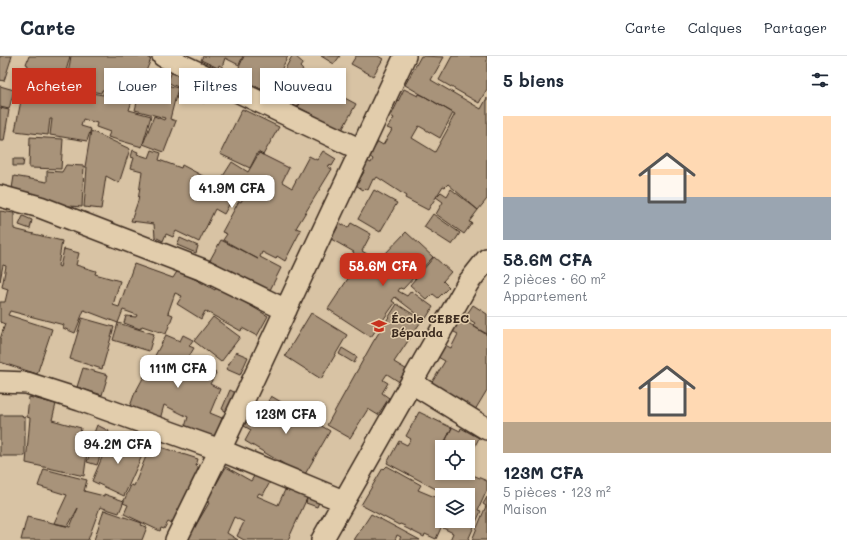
<!DOCTYPE html>
<html lang="fr">
<meta charset="utf-8">
<style>
:root{--surface:#fff;--page:#f2f2f3;--text:#1f2937;--muted:#747a83;--line:#e0e1e3;--accent:#c8321e}
body{margin:0;font-family:Mali,sans-serif;background:var(--page);color:var(--text);height:100vh;display:flex;flex-direction:column;font-size:15px;white-space:nowrap}
*{box-sizing:border-box;margin:0}
p{font-size:13px;color:var(--muted)}
.icon{flex:none;width:22px;height:22px;fill:none;stroke:currentColor;stroke-width:2;stroke-linecap:round;stroke-linejoin:round}
.map{position:relative;flex:1;overflow:hidden}
.sheet{display:flex;flex-direction:column;background:var(--surface);width:360px}
.sheet>*{flex:none}
.top-card{position:absolute;left:12px;top:12px;width:380px;height:36px;display:flex;gap:8px}
.controls{position:absolute;left:435px;top:384px;display:grid;gap:8px}
.controls a{display:grid;place-items:center;width:40px;height:40px;border-radius:0px;background:var(--surface);box-shadow:0 2px 6px #0003;font-size:20px}
.price{position:absolute;translate:-50% -34px;padding:0 9px;border-radius:8px;background:#fff;color:#222;font-size:13px;line-height:26px;filter:drop-shadow(0 1px 2px #0008)}
.price::after{content:'';position:absolute;left:50%;top:24px;width:12px;height:9px;margin-left:-6px;background:inherit;clip-path:polygon(0 0,100% 0,50% 100%)}
.price.current{background:var(--accent);color:#fff}
ul{padding:0;list-style:none}
li{display:grid;align-content:center;gap:8px;height:212px;padding:0 16px}
li+li{border-top:1px solid var(--line)}
li span{display:grid;place-items:center;height:124px;border-radius:0px;color:#555}
li>.icon{margin-inline-start:auto}
span .icon{width:72px;height:72px;fill:#fffc;stroke-width:1}
li b{font-size:17px}
h2{display:flex;justify-content:space-between;align-items:center;height:48px;padding:0 16px;font-size:17px}
.pill{padding:0 14px;border-radius:0px;background:var(--surface);box-shadow:0 2px 6px #0003;font-size:14px;line-height:36px}
.pill.current{background:var(--accent);color:#fff}
header{display:flex;align-items:center;gap:24px;box-sizing:border-box;height:56px;padding:0 20px;background:var(--surface);border-bottom:1px solid var(--line)}
header strong{font-size:19px}
nav{display:flex;gap:22px;margin-inline-start:auto;font-size:14px}
main{display:flex;flex:1;min-height:0}
.map>svg:first-child{display:block}
</style>
<header>
<strong>Carte</strong>
<nav><a>Carte</a><a>Calques</a><a>Partager</a></nav>
</header>
<main>
<div class="map">
<svg width="487" height="484" viewBox="0 0 487 484">
<rect width="100%" height="100%" fill="#d8c3a4"/>
<filter id="ink" filterUnits="userSpaceOnUse"><feTurbulence type="fractalNoise" baseFrequency=".025" numOctaves="2"/><feDisplacementMap in="SourceGraphic" scale="8" xChannelSelector="R" yChannelSelector="G"/><feConvolveMatrix kernelMatrix="1 2 1 2 8 2 1 2 1" color-interpolation-filters="sRGB"/></filter>
<g filter="url(#ink)">
<path fill="#a8937a" stroke="#3b2a1e" d="M0,0H12L4,25L0,24Z
M29,0H70L65,19L61,17L56,30L78,35L77,41H79L80,35L103,39L104,34H102L101,37L66,30L71,0H150L149,3H151L140,30L133,29L128,40L110,32L109,35L133,42L129,54L151,60L142,91L108,81L110,76L96,71L97,67L83,63L81,70L91,73L87,85L50,79L52,63H50L48,79L15,75L28,9L26,8Z
M203,0H243L239,9L225,2L222,11L219,9L218,12L201,4Z
M244,0H288L270,37L257,31L236,18Z
M292,0H295L303,7L300,11L312,24L296,54L270,41Z
M321,0H340L334,8Z
M356,0H378L383,3L373,20L351,8Z
M421,0L444,1L431,24L481,53L487,42V143L478,154L448,128L445,131L443,130L428,154L405,142L406,140L377,121L375,124L373,123L368,134L365,132L363,134L356,129L364,116L361,114L367,105L371,107L373,103L369,100L378,86L383,89L392,74L387,72L394,62L391,60L404,33L418,40L419,38L424,40L453,57L440,82L419,70L412,82L435,96L450,69H449L455,58L405,29Z
M452,0H487V33L479,47L439,24Z
M152,14L165,18L163,28L178,32L170,63L176,65L164,96L143,88L154,60L164,64L165,62L135,54L143,23L149,25Z
M173,14L194,23L185,45L176,42L180,32L167,26Z
M313,25L356,48L342,74L298,51Z
M197,26L214,32L211,40L207,39L204,47L192,40Z
M0,30L14,34L9,53L0,51Z
M0,52L9,54L4,85H0Z
M242,53L279,71L263,99L258,96L250,112L220,98Z
M91,75L130,93L119,127L106,120L101,153L84,151L87,111H85Z
M30,81L63,83L61,113L29,112Z
M133,94L138,96L137,98L149,102L152,94L161,97L159,104L181,112L182,109L218,128L232,106L248,116L259,97L289,112L282,126L292,132L309,100L317,104L323,95L336,103L332,110L329,109L328,111L332,113L296,172L301,174L285,205L277,200L276,203L262,196L260,201L281,212L269,236L210,204L221,184L258,203L223,184L227,178L222,176L239,145L241,146L243,142L239,140L243,133L241,132L237,139L235,138L224,158L215,153L199,186L176,175L173,181L166,178L163,185L155,181L154,168L131,165L138,145L142,115L131,112L134,102L131,101Z
M13,103H24L23,110H13Z
M66,109L84,110L82,151L45,148L11,139L14,120L47,126V115L62,116Z
M451,133L478,154L469,166L472,167L464,178L436,158L443,146L436,141L441,136L447,140Z
M374,134L397,147L380,176L358,163Z
M0,155L14,157V173L62,185L58,210L60,211L64,193L79,197L76,209L96,215L95,218L120,225L113,249L119,251L134,208L173,222L178,214L191,218V221L215,234L216,231L226,237L227,235L242,242L241,244L268,260L257,280L242,272L241,275L205,255L201,263L177,248L182,240L175,237L168,257L173,259L166,278L142,270L140,273L124,267L126,260L136,261L137,259L123,254L118,267L84,254L75,277L63,272L64,269L10,255L8,259L52,273L37,318L0,306V283L5,268L0,266V246H5L8,233L2,231L6,210L3,209L0,225Z
M433,158L460,177L452,189L424,171Z
M23,160L32,164L30,173L19,169Z
M340,167L348,172L351,167L371,178L362,195L367,198L362,207L351,201L354,196L331,183Z
M406,176L433,201L403,233L400,232L398,235L407,240L411,235L433,251L425,264L395,241L392,245L395,247L371,281L328,253L359,206L373,216L379,206L376,204L381,197L384,199Z
M180,182L198,190L196,197L177,189Z
M434,201L451,216L443,225L449,231L438,242L433,238L427,244L410,229Z
M397,248L422,264L394,306L409,315L401,327L387,318L383,324L388,327L382,337L389,342L378,359L368,353L350,382L327,369L373,286Z
M473,249L487,258V278L473,270L475,267L465,261Z
M311,257L347,279L321,323L285,300Z
M213,261L240,281L221,306L194,285Z
M459,261L487,279V334L475,354L431,328L445,305L436,300L443,288L451,292L458,278L452,275Z
M82,262L114,271L102,313L70,303Z
M118,267L154,278L149,295L113,284Z
M166,279L180,285L183,279L193,284L189,290L194,292L187,304L216,317L210,328L220,333L210,357L222,362L216,381L213,379L208,383L184,374L188,361L164,349L159,367L128,356L134,339Z
M342,292L357,301L354,307L339,298Z
M236,296L248,301L240,319L226,313Z
M83,312L108,319L102,339L77,331Z
M230,334L238,338L229,357L222,353Z
M271,340L330,375L304,420L245,385L251,374L244,370L258,347L265,351Z
M29,341L56,348L52,364L81,372L77,395L87,397L84,420L26,407L30,362L27,361Z
M419,356L452,372L437,400L442,402V417H468L487,425V434L478,454L481,455L468,484H450L453,477L443,472L446,465H468V439H447L387,407L399,385L407,389L411,383L406,380Z
M0,359H22L23,362L25,361V400H0Z
M97,369L109,375L97,409L87,406L90,397L87,395Z
M452,371L460,375L461,372L479,382L468,404V391H453L454,388L446,384Z
M112,378L145,393L124,440L92,425Z
M151,388L198,403L196,410L201,413L174,469L168,466L164,473L161,472L160,475L124,458L128,449L123,447L131,429L134,430Z
M387,410L421,429L418,434L442,444V465H444L436,483L425,478L424,481L404,471L405,470L400,468L399,469L361,449L383,412L384,413Z
M226,411L251,425L256,417L270,426L263,439L259,437L257,440L278,449L285,434L290,435L291,432L308,440L288,484H244L237,480L244,466L234,461L227,477L238,484H187L209,447L206,446Z
M44,413L87,424L84,435L104,440V438L124,445L119,457L100,451L88,484H21L27,461L70,471L78,452L68,470L54,467L67,439L38,430Z
M286,430L320,444L317,451L306,447L308,440L291,432L290,435L285,434Z
M487,441V484H472L486,450L483,448Z
M104,454L142,467L141,469L147,471L142,484H94Z
M371,458L420,484H399L401,481L397,479L395,484H354Z"/>
<g fill="none" stroke-linecap="round" stroke-linejoin="round">
<g stroke="#3b2a1e" stroke-width="24">
<path id="minor" d="M163,0L361,94
M0,140L40,151L206,215L286,254
M0,326L27,327L80,344L220,394L343,445
M412,327L487,373
M176,484L220,394L405,0
M322,484L468,227L487,203"/>
</g>
<use href="#minor" stroke="#e2cdac" stroke-width="21"/>
</g>
</g>
<defs>
<g id="school-bare" transform="scale(1.2)"><path d="M0-5L7-2L0 1L-7-2ZM-4 1L0 2.5L4 1V4Q0 6-4 4Z" fill="#c8321e" stroke="#e2cdac" stroke-width="2.5" paint-order="stroke"/></g>
</defs>
<g fill-rule="evenodd">
<use href="#school-bare" x="379" y="270"/>
</g>
<g text-anchor="middle" stroke-width="3" stroke-linejoin="round" paint-order="stroke">
<g font-size="12" font-weight="bold" fill="#3b2a1e" stroke="#e2cdac" text-anchor="start">
<text x="391" y="267">École CEBEC<tspan x="391" dy="14">Bépanda</tspan></text>
</g>
</g>
</svg>
<div class="controls">
<a><svg class="icon" aria-label="locate" viewBox="0 0 24 24"><circle cx="12" cy="12" r="6"/><path d="M12 2v4M12 18v4M2 12h4M18 12h4"/></svg></a>
<a><svg class="icon" aria-label="layers" viewBox="0 0 24 24"><path d="M12 4l9 5-9 5-9-5zM3 14l9 5 9-5"/></svg></a>
</div>
<b class="price" style="left:232px;top:153px">41.9M CFA</b>
<b class="price current" style="left:383px;top:231px">58.6M CFA</b>
<b class="price" style="left:178px;top:333px">111M CFA</b>
<b class="price" style="left:286px;top:379px">123M CFA</b>
<b class="price" style="left:118px;top:409px">94.2M CFA</b>
<div class="top-card">
<a class="pill current">Acheter</a>
<a class="pill">Louer</a>
<a class="pill">Filtres</a>
<a class="pill">Nouveau</a>
</div>
</div>
<section class="sheet">
<h2>5 biens<svg class="icon" aria-label="filters" viewBox="0 0 24 24"><path d="M4 7h16M4 17h16"/><circle cx="9" cy="7" r="2"/><circle cx="15" cy="17" r="2"/></svg></h2>
<ul>
<li><span style="background:linear-gradient(#ffd9b3 65%,#9aa5b1 0)"><svg class="icon" aria-label="home" viewBox="0 0 24 24"><path d="M3 11l9-7 9 7M6 9v11h12V9"/></svg></span><div><b>58.6M CFA</b><p>2 pièces · 60 m²</p><p>Appartement</p></div></li>
<li><span style="background:linear-gradient(#ffd9b3 75%,#b9a48a 0)"><svg class="icon" aria-label="home" viewBox="0 0 24 24"><path d="M3 11l9-7 9 7M6 9v11h12V9"/></svg></span><div><b>123M CFA</b><p>5 pièces · 123 m²</p><p>Maison</p></div></li>
</ul>
</section>
</main>
